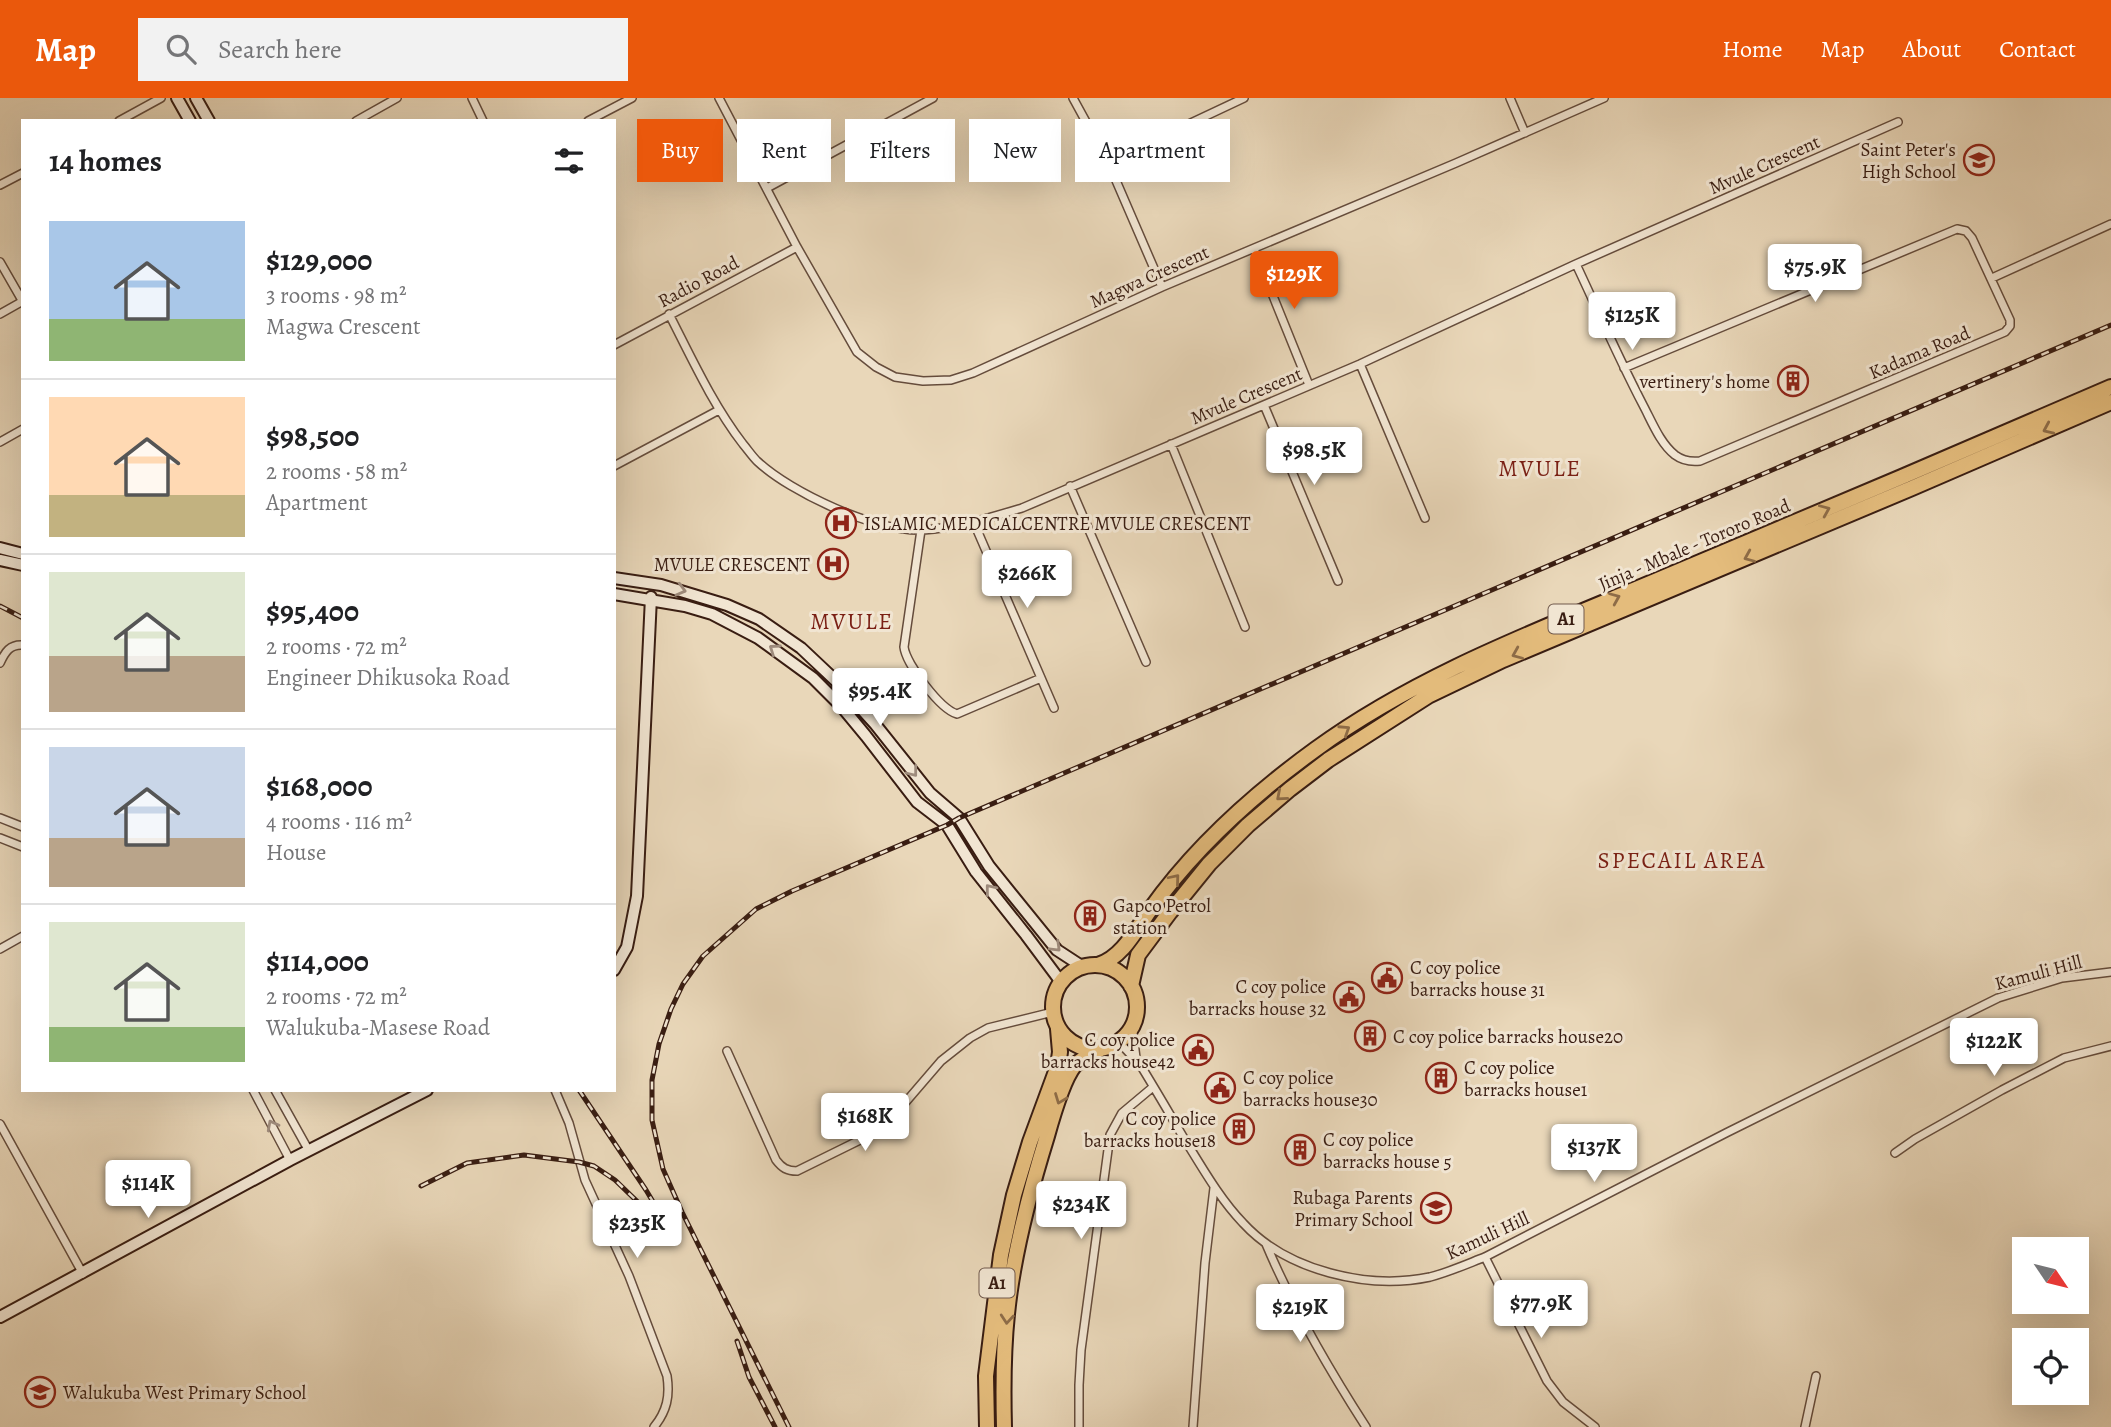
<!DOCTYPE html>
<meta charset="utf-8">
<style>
:root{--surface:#fff;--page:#f2f2f2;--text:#202124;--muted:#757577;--line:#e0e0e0;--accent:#ea580c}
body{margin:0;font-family:Alegreya,serif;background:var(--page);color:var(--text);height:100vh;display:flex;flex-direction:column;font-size:26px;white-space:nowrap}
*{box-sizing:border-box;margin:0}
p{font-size:23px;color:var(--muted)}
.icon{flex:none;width:38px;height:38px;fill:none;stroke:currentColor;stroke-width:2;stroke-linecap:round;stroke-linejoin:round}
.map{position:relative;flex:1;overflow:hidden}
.panel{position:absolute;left:21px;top:21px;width:595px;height:973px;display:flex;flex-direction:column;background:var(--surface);border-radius:0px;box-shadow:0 7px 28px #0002}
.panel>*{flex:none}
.guide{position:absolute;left:637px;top:21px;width:665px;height:63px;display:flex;gap:14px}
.needle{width:46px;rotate:125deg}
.tools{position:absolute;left:2012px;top:1139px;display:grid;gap:14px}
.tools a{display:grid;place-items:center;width:77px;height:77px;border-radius:0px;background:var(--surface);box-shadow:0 7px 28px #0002;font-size:35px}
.price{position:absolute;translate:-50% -60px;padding:0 16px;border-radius:7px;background:#fff;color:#222;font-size:23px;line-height:46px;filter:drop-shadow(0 2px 4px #0008)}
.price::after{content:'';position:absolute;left:50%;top:42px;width:21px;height:16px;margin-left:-10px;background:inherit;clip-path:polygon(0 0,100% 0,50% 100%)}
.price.active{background:var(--accent);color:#fff}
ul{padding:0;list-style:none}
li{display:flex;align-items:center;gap:21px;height:175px;padding:0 28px}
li+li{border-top:2px solid var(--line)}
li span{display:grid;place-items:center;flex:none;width:196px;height:140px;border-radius:0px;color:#555}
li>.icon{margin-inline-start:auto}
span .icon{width:84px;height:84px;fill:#fffc;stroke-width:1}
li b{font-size:30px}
h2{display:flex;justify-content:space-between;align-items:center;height:84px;padding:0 28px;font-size:30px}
.tag{padding:0 24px;border-radius:0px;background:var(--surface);box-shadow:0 7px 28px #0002;font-size:24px;line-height:63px}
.tag.active{background:var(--accent);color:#fff}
header{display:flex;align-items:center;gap:42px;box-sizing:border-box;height:98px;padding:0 35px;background:var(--accent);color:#fff}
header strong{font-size:33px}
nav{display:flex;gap:38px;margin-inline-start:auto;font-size:24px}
.search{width:490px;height:63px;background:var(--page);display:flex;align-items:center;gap:18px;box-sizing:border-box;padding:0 24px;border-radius:0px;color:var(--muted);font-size:26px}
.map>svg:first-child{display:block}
</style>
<header>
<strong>Map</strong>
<div class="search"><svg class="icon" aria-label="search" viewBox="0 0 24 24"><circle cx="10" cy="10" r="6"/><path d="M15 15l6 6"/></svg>Search here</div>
<nav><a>Home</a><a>Map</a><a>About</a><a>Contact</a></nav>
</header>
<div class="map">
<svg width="2111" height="1329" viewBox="0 0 2111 1329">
<rect width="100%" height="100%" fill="#e9d7b9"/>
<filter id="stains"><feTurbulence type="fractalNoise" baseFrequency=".00286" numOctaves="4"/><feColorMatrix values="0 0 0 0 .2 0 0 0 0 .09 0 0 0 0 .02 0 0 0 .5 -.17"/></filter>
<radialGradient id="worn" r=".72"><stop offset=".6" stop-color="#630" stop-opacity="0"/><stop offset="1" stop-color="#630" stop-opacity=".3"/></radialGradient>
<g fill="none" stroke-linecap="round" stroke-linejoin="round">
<g stroke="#654c3c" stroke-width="10">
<path id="street" d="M472,0L483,23
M719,0L797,149L857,254L876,269L895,279L923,283L951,282L973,275L1162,189L1456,65L1604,0
M1073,0L1108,64L1162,189
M1510,0L1525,35
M119,23L161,0
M356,23L397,0
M588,23L632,0
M1108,64L1244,0
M0,87L23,75
M767,90L933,0
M1254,151L1309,287
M0,164L23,204
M1576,166C1598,213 1619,261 1643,307C1652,324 1660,345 1675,357C1683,363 1691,364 1700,363L2005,234L2010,228V222L1972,140L1966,133L1957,131L1624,270
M1992,180L2111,126
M0,216L23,203
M669,216C692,261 713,307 743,346C748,352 752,358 757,363C791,395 876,434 923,432C957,430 989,420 1022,410L1360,266L1576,166L1898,24
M614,247L797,149
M1360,266L1425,420
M1264,307L1338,483
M0,344L23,331
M1171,346L1245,529
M614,368L719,312
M1070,388L1146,564
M974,425L1054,610
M921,432L904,549C906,566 940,611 957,616L1041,580
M0,565C5,554 10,546 23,547
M0,720L23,729
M0,740L23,749
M0,851L23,838
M1119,944L1131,957L1136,960L1132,928
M727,953L776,1062C782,1070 787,1073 797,1073L868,1038L898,1013L941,963L970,940L988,930L1053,914
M1136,960C1153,987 1169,1015 1185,1042C1203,1071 1220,1101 1243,1125C1287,1173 1368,1192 1430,1179C1449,1174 1467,1166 1485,1159L1726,1035L1998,900L2062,880L2111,874
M253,992L290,1062
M275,992L309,1053
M555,992L569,1025L585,1082L629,1178L667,1278C670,1298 667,1313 654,1329
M0,1026L83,1176
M1895,1055L1915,1041L2002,992L2064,960L2111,948
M1266,1146C1293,1210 1328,1270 1366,1329
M1485,1159L1547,1283L1563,1304L1595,1329
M1079,1329V1287L1081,1252L1110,1037L1122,1015L1153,989
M1193,1329L1205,1165L1214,1090
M1805,1329L1816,1278"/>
</g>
<g stroke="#391d12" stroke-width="14">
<path id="secondary" d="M177,0L190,23
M196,0L209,23
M0,450L23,456
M0,462L23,467
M614,480L661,487L727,507L759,521L801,550L836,583L875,626L930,695L959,720L989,768L1057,852L1083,869
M614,496L685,508L712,516L758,540L813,580L842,609L866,638L917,704L947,727L976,774L1026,837L1061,884
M614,872L627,849L637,798L651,499
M0,1219L290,1062L427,992"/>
</g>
<g stroke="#391d12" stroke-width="18">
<path id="highway" d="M1053 909a42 42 0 1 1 84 0a42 42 0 1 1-84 0Z
M1098,867C1122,860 1136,832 1150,812C1194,750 1254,696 1316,651C1422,574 1547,529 1667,478C1816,416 1963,353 2111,289
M1131,888L1138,857L1170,814L1209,766L1248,727L1290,691L1328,662L1428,598L1503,562L1912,390L2111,304
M987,1329L986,1278L1001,1157L1014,1097L1030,1044L1058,968L1060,954L1058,931
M1004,1329C1003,1291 1003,1254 1007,1216C1013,1156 1029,1096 1047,1038C1052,1020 1063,982 1074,968C1082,960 1092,956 1101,951"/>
</g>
<use href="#street" stroke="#f1e5d2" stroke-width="7"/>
<use href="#secondary" stroke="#f1e5d2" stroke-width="10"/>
<use href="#highway" stroke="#e4bc7c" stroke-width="14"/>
<g stroke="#391d12" stroke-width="5">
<path id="rail" d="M0,508L23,520
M579,992L646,1092L662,1119
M421,1088L467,1065L524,1057L579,1064L594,1068L615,1082L645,1111L665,1140
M737,1243L749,1279L775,1329
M789,1329L682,1114L663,1071L652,1022V982L659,946L671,911L683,886L703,858L756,811L792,793L947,727L959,720L2111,227"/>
</g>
<use href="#rail" stroke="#f1e5d2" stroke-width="2.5" stroke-dasharray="8" stroke-linecap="butt"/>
</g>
<defs><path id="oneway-chevron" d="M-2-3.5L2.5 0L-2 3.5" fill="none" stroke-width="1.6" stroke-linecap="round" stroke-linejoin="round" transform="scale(1.75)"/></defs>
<g stroke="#8e6c47">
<use href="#oneway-chevron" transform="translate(2048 331) rotate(156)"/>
<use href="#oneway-chevron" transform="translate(1825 412) rotate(-23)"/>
<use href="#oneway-chevron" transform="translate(1749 459) rotate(157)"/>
<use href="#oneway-chevron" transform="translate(1615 500) rotate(-23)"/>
<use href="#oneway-chevron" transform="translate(1517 556) rotate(157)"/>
<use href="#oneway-chevron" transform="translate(1345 632) rotate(-33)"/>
<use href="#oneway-chevron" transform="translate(1281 698) rotate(139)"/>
<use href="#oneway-chevron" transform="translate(1175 781) rotate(-50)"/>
<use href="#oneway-chevron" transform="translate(1060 1001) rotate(111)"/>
<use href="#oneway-chevron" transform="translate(1007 1221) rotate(95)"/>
</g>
<g stroke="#9e8b7c">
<use href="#oneway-chevron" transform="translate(681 492) rotate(15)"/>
<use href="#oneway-chevron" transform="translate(774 551) rotate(-145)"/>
<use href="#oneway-chevron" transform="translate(913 674) rotate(52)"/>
<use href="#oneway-chevron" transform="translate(990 791) rotate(-129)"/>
<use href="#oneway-chevron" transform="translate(1056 849) rotate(44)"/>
<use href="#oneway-chevron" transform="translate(272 1027) rotate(-118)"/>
</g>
<defs>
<g id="school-ring" transform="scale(1.575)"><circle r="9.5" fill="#f1e5d2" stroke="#8f2418" stroke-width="1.5"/><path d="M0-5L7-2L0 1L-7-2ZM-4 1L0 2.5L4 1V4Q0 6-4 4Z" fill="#8f2418"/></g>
<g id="building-ring" transform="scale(1.575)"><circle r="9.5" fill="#f1e5d2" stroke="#8f2418" stroke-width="1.5"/><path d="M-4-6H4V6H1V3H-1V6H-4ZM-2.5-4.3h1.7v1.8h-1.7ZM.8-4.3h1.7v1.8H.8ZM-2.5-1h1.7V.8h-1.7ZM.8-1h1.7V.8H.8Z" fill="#8f2418"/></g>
<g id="hospital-ring" transform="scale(1.575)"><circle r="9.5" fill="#f1e5d2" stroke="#8f2418" stroke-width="1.5"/><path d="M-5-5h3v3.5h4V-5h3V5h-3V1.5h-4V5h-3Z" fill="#8f2418"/></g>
<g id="civic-ring" transform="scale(1.575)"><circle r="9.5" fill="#f1e5d2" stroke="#8f2418" stroke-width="1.5"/><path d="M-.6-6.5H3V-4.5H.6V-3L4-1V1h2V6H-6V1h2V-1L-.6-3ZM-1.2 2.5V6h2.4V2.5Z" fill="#8f2418"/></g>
</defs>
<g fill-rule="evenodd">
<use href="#school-ring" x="1979" y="62"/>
<use href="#building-ring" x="1793" y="283"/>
<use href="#hospital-ring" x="841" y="425"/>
<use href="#hospital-ring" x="833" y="466"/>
<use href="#building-ring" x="1090" y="818"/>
<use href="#civic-ring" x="1387" y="880"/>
<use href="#civic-ring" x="1349" y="899"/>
<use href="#building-ring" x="1370" y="938"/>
<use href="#civic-ring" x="1198" y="952"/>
<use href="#building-ring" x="1441" y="980"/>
<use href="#civic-ring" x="1220" y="990"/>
<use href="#building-ring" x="1239" y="1031"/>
<use href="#building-ring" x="1300" y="1052"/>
<use href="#school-ring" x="1436" y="1110"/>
<use href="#school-ring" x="40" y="1294"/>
</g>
<g text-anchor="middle" stroke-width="6" stroke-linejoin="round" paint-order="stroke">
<g fill="#f1e5d2" stroke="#70594c" stroke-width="2">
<rect x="1548.5" y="506.5" width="35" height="29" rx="5"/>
<rect x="979.5" y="1170.5" width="35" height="29" rx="5"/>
</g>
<g font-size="18" font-weight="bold" fill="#391d12">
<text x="1566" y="527">A1</text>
<text x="997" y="1191">A1</text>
</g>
<g font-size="19" fill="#391d12" stroke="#f1e5d2" text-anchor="start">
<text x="1956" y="58" text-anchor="end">Saint Peter's<tspan x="1956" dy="22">High School</tspan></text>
<text x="1770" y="290" text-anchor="end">vertinery's home</text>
<text x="864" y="432">ISLAMIC MEDICALCENTRE MVULE CRESCENT</text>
<text x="810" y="473" text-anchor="end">MVULE CRESCENT</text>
<text x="1113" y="814">Gapco Petrol<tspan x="1113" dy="22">station</tspan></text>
<text x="1410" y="876">C coy police<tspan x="1410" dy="22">barracks house 31</tspan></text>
<text x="1326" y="895" text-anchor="end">C coy police<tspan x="1326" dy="22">barracks house 32</tspan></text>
<text x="1393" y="945">C coy police barracks house20</text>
<text x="1175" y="948" text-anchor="end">C coy police<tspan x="1175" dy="22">barracks house42</tspan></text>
<text x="1464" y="976">C coy police<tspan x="1464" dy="22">barracks house1</tspan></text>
<text x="1243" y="986">C coy police<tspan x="1243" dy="22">barracks house30</tspan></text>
<text x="1216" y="1027" text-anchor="end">C coy police<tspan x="1216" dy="22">barracks house18</tspan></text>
<text x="1323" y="1048">C coy police<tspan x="1323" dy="22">barracks house 5</tspan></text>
<text x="1413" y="1106" text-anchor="end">Rubaga Parents<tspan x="1413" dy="22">Primary School</tspan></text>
<text x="63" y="1301">Walukuba West Primary School</text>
</g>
<g font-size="19" fill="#391d12" stroke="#f1e5d2">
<text transform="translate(1764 66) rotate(-24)" y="7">Mvule Crescent</text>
<text transform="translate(1149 178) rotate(-24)" y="7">Magwa Crescent</text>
<text transform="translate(698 183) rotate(-28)" y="7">Radio Road</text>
<text transform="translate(1919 254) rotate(-23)" y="7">Kadama Road</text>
<text transform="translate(1246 297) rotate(-23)" y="7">Mvule Crescent</text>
<text transform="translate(1694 446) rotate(-23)" y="7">Jinja - Mbale - Tororo Road</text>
<text transform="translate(2038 874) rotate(-15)" y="7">Kamuli Hill</text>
<text transform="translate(1487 1137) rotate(-25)" y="7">Kamuli Hill</text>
</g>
<g font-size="23" letter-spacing="2" fill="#7a1f14" stroke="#f1e5d2">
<text x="1540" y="378">MVULE</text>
<text x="852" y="531">MVULE</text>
<text x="1682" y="770">SPECAIL AREA</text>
</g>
</g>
<rect width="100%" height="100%" filter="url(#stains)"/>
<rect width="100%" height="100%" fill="url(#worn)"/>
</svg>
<div class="tools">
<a><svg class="needle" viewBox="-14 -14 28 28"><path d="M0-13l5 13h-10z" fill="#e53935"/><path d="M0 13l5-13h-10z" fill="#757577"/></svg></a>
<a><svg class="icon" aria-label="locate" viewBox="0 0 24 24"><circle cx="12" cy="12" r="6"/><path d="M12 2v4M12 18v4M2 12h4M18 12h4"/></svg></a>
</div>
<b class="price" style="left:1815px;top:206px">$75.9K</b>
<b class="price active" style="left:1294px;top:213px">$129K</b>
<b class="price" style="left:1632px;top:254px">$125K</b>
<b class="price" style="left:1314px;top:389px">$98.5K</b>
<b class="price" style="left:1027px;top:512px">$266K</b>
<b class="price" style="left:880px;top:630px">$95.4K</b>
<b class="price" style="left:1994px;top:980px">$122K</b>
<b class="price" style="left:865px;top:1055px">$168K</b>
<b class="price" style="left:1594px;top:1086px">$137K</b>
<b class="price" style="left:148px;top:1122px">$114K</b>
<b class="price" style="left:1081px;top:1143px">$234K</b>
<b class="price" style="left:637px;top:1162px">$235K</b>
<b class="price" style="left:1541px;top:1242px">$77.9K</b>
<b class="price" style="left:1300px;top:1246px">$219K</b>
<div class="guide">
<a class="tag active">Buy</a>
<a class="tag">Rent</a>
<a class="tag">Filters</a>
<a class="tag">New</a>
<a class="tag">Apartment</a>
</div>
<section class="panel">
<h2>14 homes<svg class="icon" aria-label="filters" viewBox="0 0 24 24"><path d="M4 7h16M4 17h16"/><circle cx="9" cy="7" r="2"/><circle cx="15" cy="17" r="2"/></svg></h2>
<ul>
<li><span style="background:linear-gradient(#a9c7e8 70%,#8fb573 0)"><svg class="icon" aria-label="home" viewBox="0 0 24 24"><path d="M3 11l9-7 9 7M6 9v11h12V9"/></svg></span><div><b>$129,000</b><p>3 rooms · 98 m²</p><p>Magwa Crescent</p></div></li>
<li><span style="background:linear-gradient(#ffd9b3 70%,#c2b280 0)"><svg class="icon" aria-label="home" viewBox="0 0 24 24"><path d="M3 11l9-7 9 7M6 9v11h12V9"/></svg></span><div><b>$98,500</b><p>2 rooms · 58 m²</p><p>Apartment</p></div></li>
<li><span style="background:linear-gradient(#dfe7d0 60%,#b9a48a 0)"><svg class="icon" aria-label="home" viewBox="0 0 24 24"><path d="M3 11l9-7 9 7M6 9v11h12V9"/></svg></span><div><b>$95,400</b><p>2 rooms · 72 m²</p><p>Engineer Dhikusoka Road</p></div></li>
<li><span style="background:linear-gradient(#c9d6e8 65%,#b9a48a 0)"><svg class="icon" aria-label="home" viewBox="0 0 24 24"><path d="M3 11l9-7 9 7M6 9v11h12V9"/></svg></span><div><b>$168,000</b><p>4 rooms · 116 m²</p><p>House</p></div></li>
<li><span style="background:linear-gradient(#dfe7d0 75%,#8fb573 0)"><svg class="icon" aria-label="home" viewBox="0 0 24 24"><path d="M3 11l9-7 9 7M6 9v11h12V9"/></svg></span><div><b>$114,000</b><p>2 rooms · 72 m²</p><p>Walukuba-Masese Road</p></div></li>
</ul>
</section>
</div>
